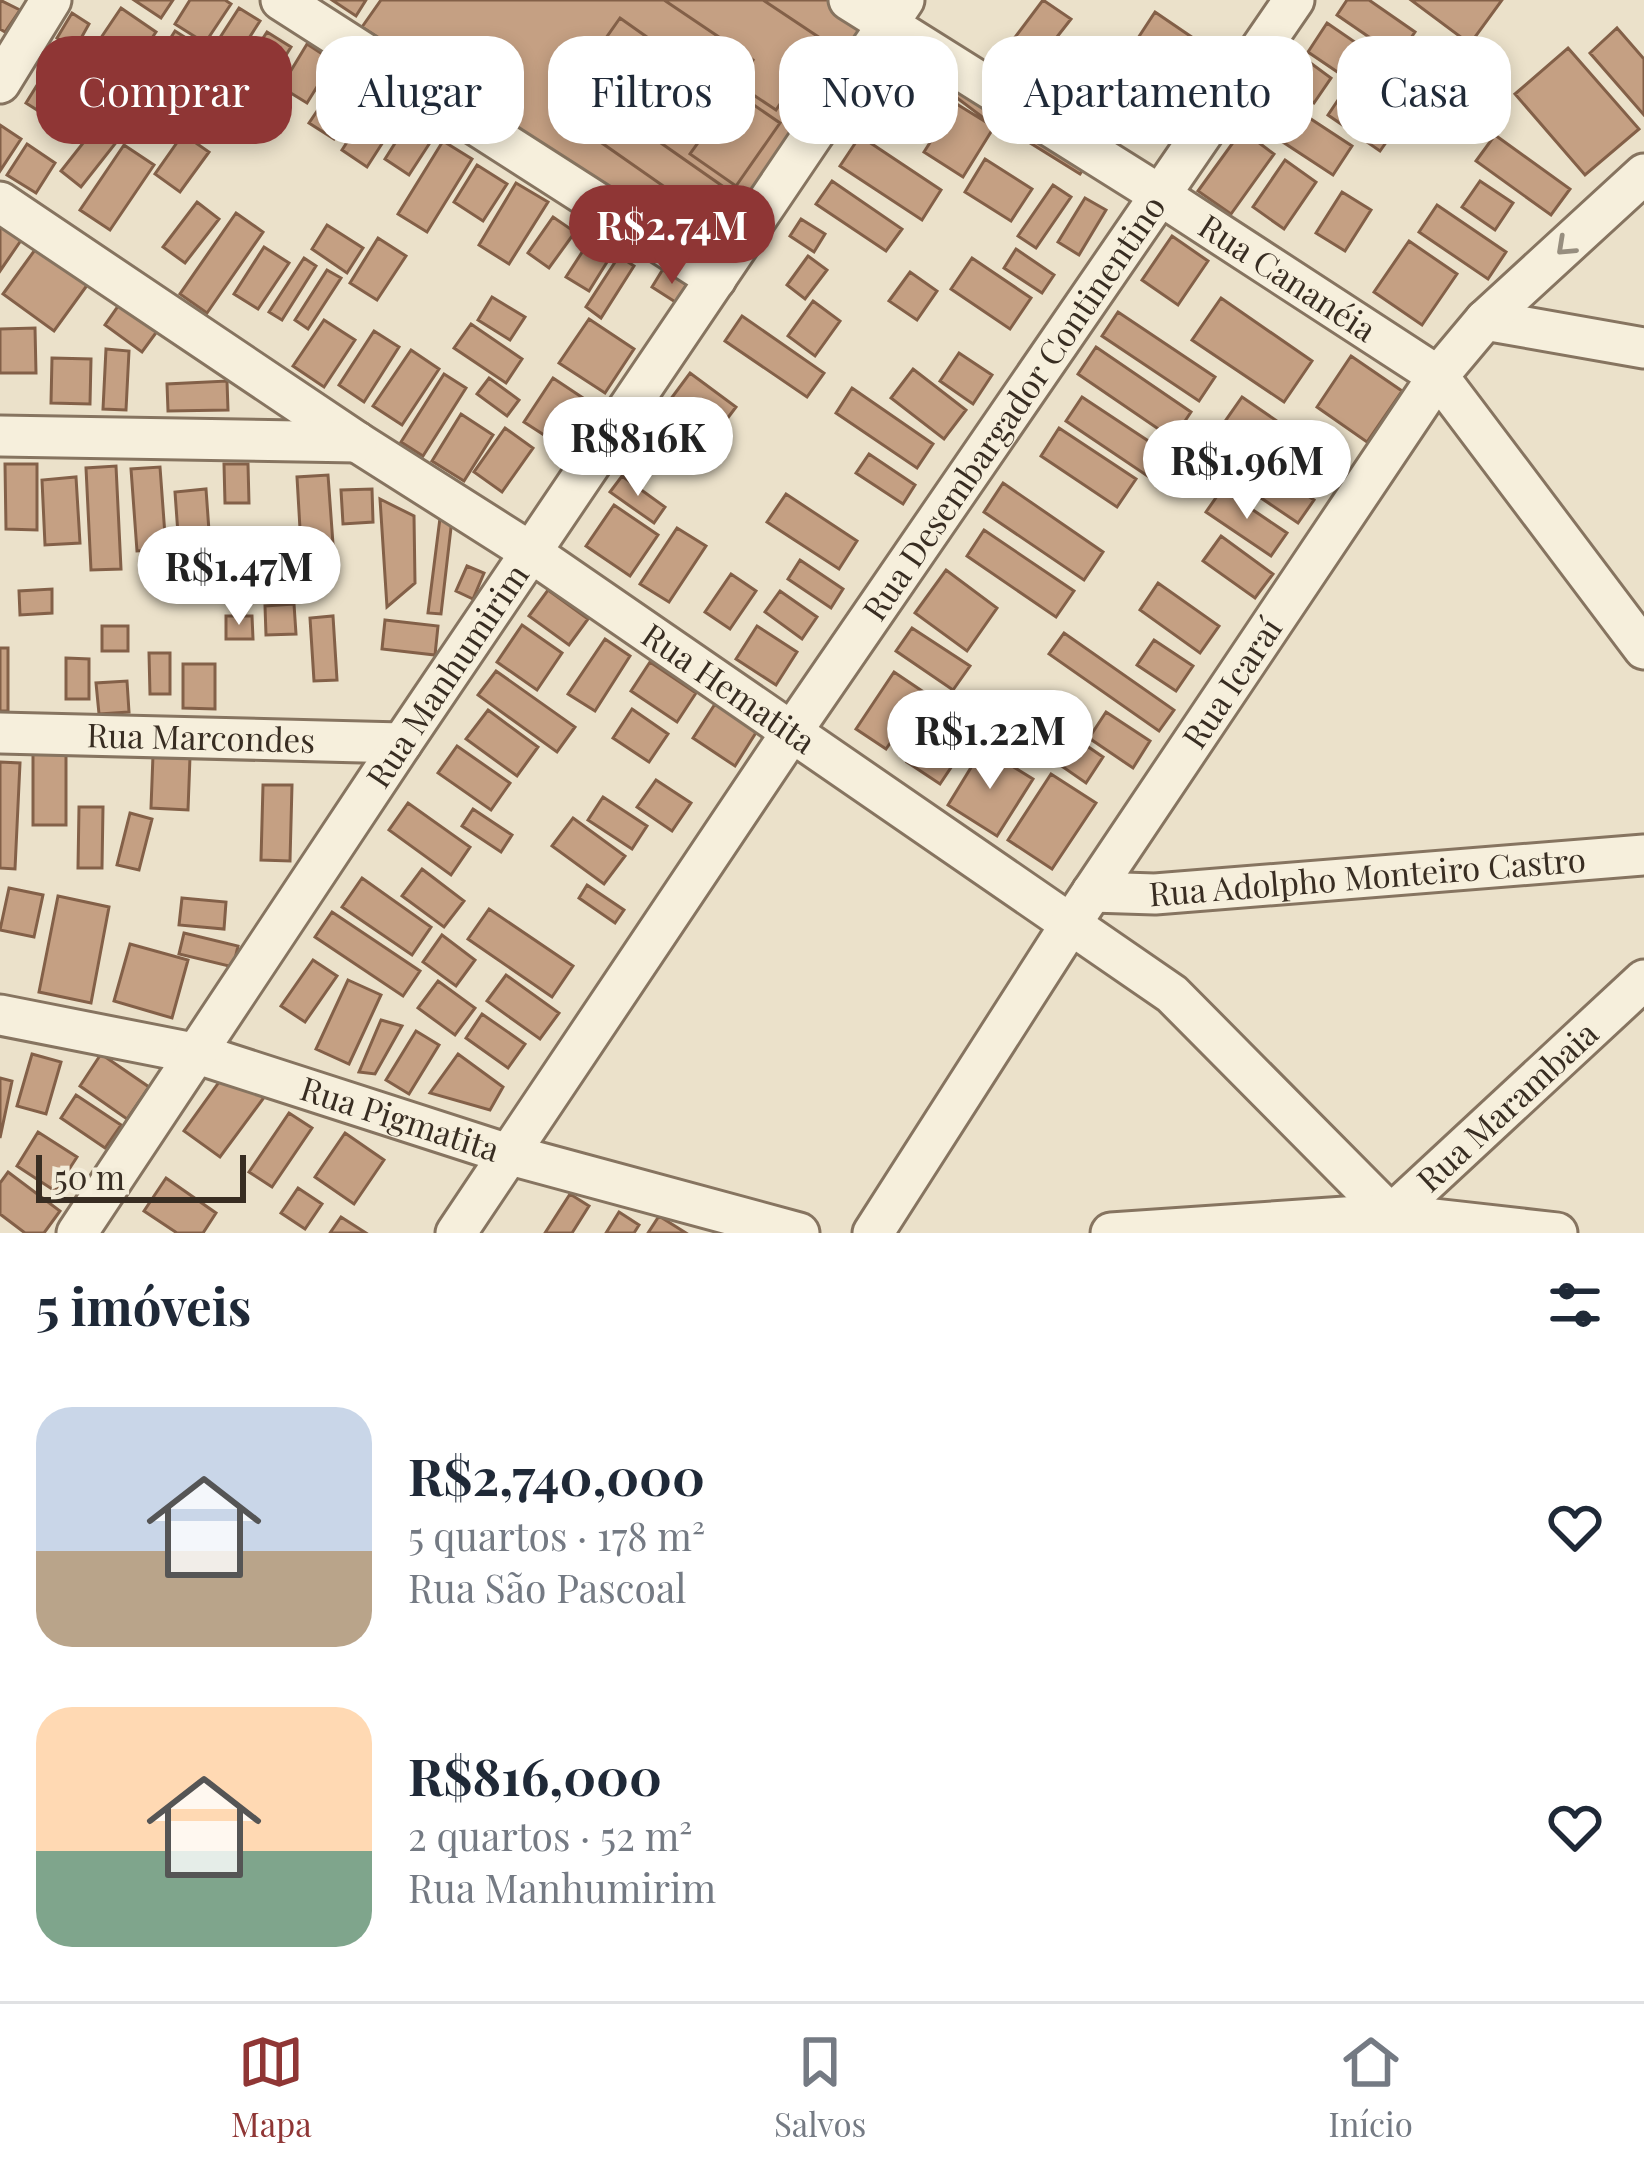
<!DOCTYPE html>
<html lang="pt">
<meta charset="utf-8">
<style>
:root{--surface:#fff;--page:#f6f6f7;--text:#1f2937;--muted:#747a83;--line:#e0e1e3;--accent:#8f3635}
body{margin:0;font-family:"Playfair Display",serif;background:var(--page);color:var(--text);height:100vh;display:flex;flex-direction:column;font-size:45px;white-space:nowrap}
*{box-sizing:border-box;margin:0}
p{font-size:39px;color:var(--muted)}
.icon{flex:none;width:66px;height:66px;fill:none;stroke:currentColor;stroke-width:2;stroke-linecap:round;stroke-linejoin:round}
.map{position:relative;height:1233px;overflow:hidden}
.details{display:flex;flex-direction:column;background:var(--surface);flex:1}
.details>*{flex:none}
.guide{position:absolute;left:36px;top:36px;width:1572px;height:108px;display:flex;gap:24px}
.scale{position:absolute;left:36px;bottom:30px;width:210px;box-sizing:border-box;padding-left:12px;border:6px solid #382d22;border-top:0;font-size:33px;line-height:42px;white-space:nowrap;color:#382d22;-webkit-text-stroke:9px #f3ecd9;paint-order:stroke}
.price{position:absolute;translate:-50% -102px;padding:0 27px;border-radius:42px;background:#fff;color:#222;font-size:39px;line-height:78px;filter:drop-shadow(0 3px 6px #0008)}
.price::after{content:'';position:absolute;left:50%;top:72px;width:36px;height:27px;margin-left:-18px;background:inherit;clip-path:polygon(0 0,100% 0,50% 100%)}
.price.active{background:var(--accent);color:#fff}
ul{padding:0;list-style:none}
li{display:flex;align-items:center;gap:36px;height:300px;padding:0 36px}
li span{display:grid;place-items:center;flex:none;width:336px;height:240px;border-radius:36px;color:#555}
li>.icon{margin-inline-start:auto}
span .icon{width:144px;height:144px;fill:#fffc;stroke-width:1}
li b{font-size:51px}
h2{display:flex;justify-content:space-between;align-items:center;height:144px;padding:0 36px;font-size:51px}
.pill{padding:0 42px;border-radius:36px;background:var(--surface);box-shadow:0 6px 18px #0003;font-size:42px;line-height:108px}
.pill.active{background:var(--accent);color:#fff}
.tabs{display:flex;justify-content:space-around;align-items:center;height:168px;border-top:3px solid var(--line);background:var(--surface);font-size:33px;color:var(--muted)}
.tabs a{display:grid;justify-items:center;gap:6px}
.tabs .active{color:var(--accent)}
.map>svg:first-child{display:block}
</style>
<div class="map">
<svg width="1644" height="1233" viewBox="0 0 1644 1233">
<rect width="100%" height="100%" fill="#ebe1ca"/>
<path fill="#c5a083" stroke="#836048" stroke-width="3" d="M0,0L20,10L5,32L0,29Z
M134,0H173L161,18Z
M190,0H225L231,4L205,43L175,24Z
M332,0H366L356,16Z
M381,0H845L882,24L718,261L362,27Z
M664,0H763L823,40L776,110L737,84L753,60Z
M1043,0L1071,19L1039,60L1013,40Z
M1347,0H1369L1415,32L1398,57L1337,15Z
M1411,0H1502L1470,44Z
M121,8L156,32L125,78L90,54Z
M239,8L260,21L231,66L210,53Z
M1155,12L1196,40L1179,65L1138,38Z
M72,13L89,24L75,49L57,38Z
M620,18L729,95L732,90L780,123L736,186L690,154L710,126L599,48Z
M1327,23L1381,60L1361,88L1308,52Z
M1617,28L1644,59V115L1590,53Z
M175,31L197,45L168,91L146,77Z
M267,32L291,47L278,68L254,52Z
M1076,43L1096,59L1073,87L1053,71Z
M307,44L333,61L307,103L281,87Z
M1568,48L1639,129L1585,175L1515,94Z
M1297,53L1331,78L1314,103L1279,78Z
M908,60L939,83L901,138L869,117Z
M1143,61L1160,73L1127,123L1109,112Z
M1172,68L1200,88L1184,112L1156,92Z
M344,71L368,87L334,139L309,123Z
M958,72L1011,110L997,128L945,89Z
M39,82L70,101L56,122L26,103Z
M1346,88L1399,124L1380,151L1328,115Z
M377,95L403,111L367,167L342,150Z
M1285,102L1352,146L1333,175L1266,131Z
M955,103L994,127L963,177L924,152Z
M113,105L133,121L81,187L61,171Z
M608,106L728,190L709,218L589,134Z
M411,118L435,135L409,175L385,159Z
M1039,122L1092,156L1080,174L1027,141Z
M0,125L21,139L0,171Z
M1242,130L1274,154L1231,214L1198,191Z
M183,134L209,152L180,192L155,174Z
M1495,135L1570,189L1551,215L1476,161Z
M860,136L941,190L922,220L840,166Z
M443,141L472,159L427,232L398,214Z
M27,144L55,163L36,193L7,175Z
M124,145L154,165L110,230L80,210Z
M985,159L1032,189L1011,221L965,192Z
M1285,160L1316,182L1284,229L1253,207Z
M477,165L507,184L483,221L454,202Z
M832,181L902,229L886,251L816,204Z
M1480,181L1513,203L1495,230L1462,207Z
M516,183L548,202L509,264L479,245Z
M1053,185L1071,197L1036,248L1018,236Z
M1342,192L1371,210L1345,251L1316,233Z
M1085,198L1106,210L1079,255L1058,242Z
M197,202L219,219L185,263L163,247Z
M1437,205L1506,252L1488,279L1419,232Z
M236,213L263,232L207,313L180,294Z
M553,217L575,232L549,268L528,253Z
M801,219L825,234L814,252L790,236Z
M0,220L24,236L0,271Z
M327,225L363,248L347,273L312,249Z
M1172,236L1208,261L1178,305L1142,280Z
M378,238L406,256L377,300L350,283Z
M590,240L612,254L589,291L566,277Z
M1409,241L1457,274L1422,325L1374,292Z
M37,247L88,284L54,331L3,294Z
M264,247L289,263L258,309L234,294Z
M1016,249L1054,275L1042,293L1004,268Z
M619,256L634,266L601,318L586,307Z
M808,256L827,270L805,299L787,285Z
M304,258L316,266L282,320L269,312Z
M972,258L1031,298L1010,329L951,289Z
M663,269L692,288L680,305L652,287Z
M327,270L341,278L308,329L295,320Z
M910,272L937,291L917,320L889,301Z
M492,297L525,317L510,340L478,320Z
M1221,298L1312,361L1284,402L1192,340Z
M813,301L840,321L815,356L788,336Z
M121,302L158,330L142,352L105,325Z
M1118,312L1215,377L1199,401L1102,336Z
M742,316L824,373L807,397L725,341Z
M589,319L634,349L605,393L559,363Z
M324,320L355,340L324,387L293,366Z
M471,324L522,359L506,383L454,348Z
M35,328L36,373H0V329Z
M374,331L399,347L364,402L339,385Z
M1096,347L1191,412L1173,439L1078,374Z
M106,349L129,351L126,410L103,409Z
M411,350L439,369L402,425L373,406Z
M959,353L992,375L973,404L940,381Z
M1351,356L1402,391L1367,442L1317,407Z
M52,358L91,359L90,404L51,403Z
M913,369L966,410L944,439L891,398Z
M690,373L736,407L715,435L670,400Z
M444,374L466,388L423,456L401,442Z
M489,378L519,400L507,416L477,394Z
M553,378L589,402L561,446L524,422Z
M227,381L228,410L168,411L167,384Z
M852,388L933,444L917,468L836,413Z
M1082,397L1168,454L1152,479L1066,421Z
M1242,397L1335,461L1318,485L1226,420Z
M461,414L493,435L464,481L432,461Z
M675,415L711,440L692,467L656,442Z
M505,428L533,448L502,492L474,472Z
M1059,428L1136,479L1117,507L1041,456Z
M1218,435L1314,500L1298,523L1202,458Z
M869,454L915,485L903,504L856,473Z
M5,464H37V530L6,529Z
M224,464H248L249,503H225Z
M116,466L121,569L91,570L86,468Z
M160,467L166,549L137,551L131,469Z
M328,475L333,544L301,546L297,477Z
M622,476L665,507L654,523L610,492Z
M76,477L80,543L45,545L42,480Z
M1003,483L1103,552L1084,580L984,512Z
M206,489L209,531L178,534L175,492Z
M372,489L373,522L343,524L341,490Z
M1222,489L1287,533L1271,556L1206,512Z
M786,494L857,541L839,569L767,522Z
M380,499L414,516L415,583L387,607Z
M614,505L658,535L630,576L586,546Z
M440,518L452,519L441,614L428,613Z
M677,528L706,546L669,602L640,584Z
M984,530L1074,591L1056,617L967,556Z
M1221,536L1273,574L1255,598L1203,561Z
M194,545L198,598L178,599L174,546Z
M800,560L843,589L831,608L788,579Z
M467,566L484,573L473,599L456,591Z
M946,570L997,608L967,651L915,613Z
M731,574L756,591L730,629L705,612Z
M1158,583L1219,626L1200,653L1140,610Z
M52,589V613L20,615L19,591Z
M548,590L588,619L569,645L529,616Z
M780,591L817,617L802,639L765,612Z
M294,604L296,634L266,635L265,606Z
M226,616H252L253,639H226Z
M333,616L337,680L314,681L310,618Z
M385,620L438,626L435,655L382,649Z
M522,625L562,653L537,690L497,662Z
M102,626H128V651H102Z
M757,626L797,652L776,685L736,659Z
M912,628L970,666L953,690L896,651Z
M1064,633L1174,710L1159,731L1049,654Z
M605,639L630,656L595,711L568,694Z
M1154,640L1193,666L1176,691L1137,665Z
M0,648H8V711H0Z
M149,653H170V694H150Z
M66,658L89,659V699H66Z
M650,662L696,693L677,722L631,691Z
M183,664H215V709L183,708Z
M496,671L575,727L557,752L478,695Z
M894,672L925,693L886,749L856,729Z
M127,681L129,712L99,714L96,683Z
M1024,703L1103,757L1086,783L1007,728Z
M715,704L757,731L735,766L693,738Z
M632,709L668,734L649,762L613,738Z
M488,710L538,747L517,776L466,739Z
M1106,712L1150,741L1133,768L1089,738Z
M937,717L970,739L940,784L907,762Z
M457,746L510,783L491,810L438,773Z
M983,748L1033,779L997,836L948,805Z
M33,753H66V825H33Z
M153,755L190,757L188,810L151,808Z
M0,762L20,763L15,869L0,868Z
M1051,774L1096,803L1052,869L1008,840Z
M656,780L691,803L672,831L637,807Z
M263,785H292L290,861L261,860Z
M603,797L647,826L632,849L588,820Z
M408,803L470,847L451,875L389,830Z
M79,807H103L102,868H78Z
M473,809L512,835L501,852L462,826Z
M130,813L152,819L139,870L117,865Z
M573,818L625,856L604,884L552,846Z
M422,869L464,901L444,927L402,896Z
M362,878L431,927L412,955L342,907Z
M587,885L624,910L615,923L579,898Z
M9,888L43,895L34,937L0,930Z
M58,896L109,907L91,1003L39,992Z
M182,898L226,902L224,929L179,925Z
M489,909L573,966L552,997L468,939Z
M332,912L420,971L403,996L315,937Z
M184,933L238,946L233,967L179,954Z
M442,935L475,960L456,986L423,962Z
M130,944L188,960L172,1018L114,1001Z
M313,960L337,976L305,1022L281,1006Z
M506,975L559,1013L540,1039L487,1001Z
M348,980L381,995L349,1064L316,1049Z
M438,981L475,1008L455,1035L418,1008Z
M482,1014L525,1044L508,1068L466,1038Z
M381,1020L402,1026L375,1074L359,1072Z
M416,1031L439,1045L409,1094L386,1080Z
M32,1054L61,1062L46,1114L17,1106Z
M101,1054L149,1087L127,1119L80,1086Z
M458,1054L503,1087L490,1110L430,1093Z
M0,1078L12,1081L0,1138Z
M222,1078L268,1092L220,1157L184,1131Z
M76,1095L121,1125L105,1148L61,1118Z
M289,1113L312,1128L272,1187L249,1172Z
M38,1132L77,1157L55,1191L17,1166Z
M345,1133L384,1160L354,1204L315,1177Z
M8,1172L60,1211L44,1233H25L0,1214V1183Z
M166,1178L216,1213L203,1233H177L144,1211Z
M298,1188L322,1204L305,1229L281,1213Z
M570,1194L589,1206L572,1233H545Z
M619,1212L639,1225L634,1233H606Z
M659,1216L686,1233H648Z
M341,1217L366,1233H330Z"/>
<g fill="none" stroke-linecap="round" stroke-linejoin="round">
<g stroke="#867460" stroke-width="45">
<g id="minor">
<path d="M281,0L716,279"/>
<path id="s1" d="M849,0L1163,197L1438,376L1644,649"/>
<path d="M0,83L51,0"/>
<path id="s2" d="M0,202L357,442L532,553L1172,994L1409,1233"/>
<path d="M1485,320L1644,348"/>
<path d="M0,436L357,442"/>
<path id="s3" d="M0,733L402,743"/>
<path id="s4" d="M1092,892L1155,894L1644,855"/>
<path id="s5" d="M0,1015L198,1054L511,1155L799,1233"/>
<path id="s6" d="M1380,1225L1644,980"/>
<path id="s7" d="M77,1233L402,743L904,0"/>
<path id="s8" d="M456,1233L791,733L1294,0"/>
<path id="s9" d="M873,1233L1072,922L1438,376L1485,320L1644,174"/>
<path d="M1111,1233L1389,1214L1557,1233"/>
</g>
</g>
<use href="#minor" stroke="#f6efdc" stroke-width="39"/>
</g>
<defs><path id="oneway-chevron" d="M-2-3.5L2.5 0L-2 3.5" fill="none" stroke-width="1.6" stroke-linecap="round" stroke-linejoin="round" transform="scale(3)"/></defs>
<use stroke="#978e7f" href="#oneway-chevron" transform="translate(1565 247) rotate(137)"/>
<g text-anchor="middle" stroke-width="10" stroke-linejoin="round" paint-order="stroke">
<g font-size="33" fill="#382d22" stroke="#f3ecd9">
<text dy="12" stroke="none"><textPath href="#s1" startOffset="519">Rua Cananéia</textPath></text>
<text dy="12" stroke="none"><textPath href="#s8" startOffset="996">Rua Desembargador Continentino</textPath></text>
<text dy="12" stroke="none"><textPath href="#s7" startOffset="669">Rua Manhumirim</textPath></text>
<text dy="12" stroke="none"><textPath href="#s9" startOffset="657">Rua Icaraí</textPath></text>
<text dy="12" stroke="none"><textPath href="#s2" startOffset="876">Rua Hematita</textPath></text>
<text dy="12" stroke="none"><textPath href="#s3" startOffset="201">Rua Marcondes</textPath></text>
<text dy="12" stroke="none"><textPath href="#s4" startOffset="276">Rua Adolpho Monteiro Castro</textPath></text>
<text dy="12" stroke="none"><textPath href="#s6" startOffset="174">Rua Marambaia</textPath></text>
<text dy="12" stroke="none"><textPath href="#s5" startOffset="414">Rua Pigmatita</textPath></text>
</g>
</g>
</svg>
<div class="scale">50 m</div>
<b class="price active" style="left:672px;top:287px">R$2.74M</b>
<b class="price" style="left:638px;top:499px">R$816K</b>
<b class="price" style="left:1247px;top:522px">R$1.96M</b>
<b class="price" style="left:239px;top:628px">R$1.47M</b>
<b class="price" style="left:990px;top:792px">R$1.22M</b>
<div class="guide">
<a class="pill active">Comprar</a>
<a class="pill">Alugar</a>
<a class="pill">Filtros</a>
<a class="pill">Novo</a>
<a class="pill">Apartamento</a>
<a class="pill">Casa</a>
</div>
</div>
<section class="details">
<h2>5 imóveis<svg class="icon" aria-label="filters" viewBox="0 0 24 24"><path d="M4 7h16M4 17h16"/><circle cx="9" cy="7" r="2"/><circle cx="15" cy="17" r="2"/></svg></h2>
<ul>
<li><span style="background:linear-gradient(#c9d6e8 60%,#b9a48a 0)"><svg class="icon" aria-label="home" viewBox="0 0 24 24"><path d="M3 11l9-7 9 7M6 9v11h12V9"/></svg></span><div><b>R$2,740,000</b><p>5 quartos · 178 m²</p><p>Rua São Pascoal</p></div><svg class="icon" aria-label="heart" viewBox="0 0 24 24"><path d="M12 20l-8-8c-3-5 5-10 8-4 3-6 11-1 8 4z"/></svg></li>
<li><span style="background:linear-gradient(#ffd9b3 60%,#7fa58c 0)"><svg class="icon" aria-label="home" viewBox="0 0 24 24"><path d="M3 11l9-7 9 7M6 9v11h12V9"/></svg></span><div><b>R$816,000</b><p>2 quartos · 52 m²</p><p>Rua Manhumirim</p></div><svg class="icon" aria-label="heart" viewBox="0 0 24 24"><path d="M12 20l-8-8c-3-5 5-10 8-4 3-6 11-1 8 4z"/></svg></li>
</ul>
</section>
<nav class="tabs">
<a class="active"><svg class="icon" aria-label="map" viewBox="0 0 24 24"><path d="M3 6l6-2 6 2 6-2v14l-6 2-6-2-6 2zM9 4v14M15 6v14"/></svg>Mapa</a>
<a><svg class="icon" aria-label="saved" viewBox="0 0 24 24"><path d="M7 4h10v16l-5-4-5 4z"/></svg>Salvos</a>
<a><svg class="icon" aria-label="home" viewBox="0 0 24 24"><path d="M3 11l9-7 9 7M6 9v11h12V9"/></svg>Início</a>
</nav>
